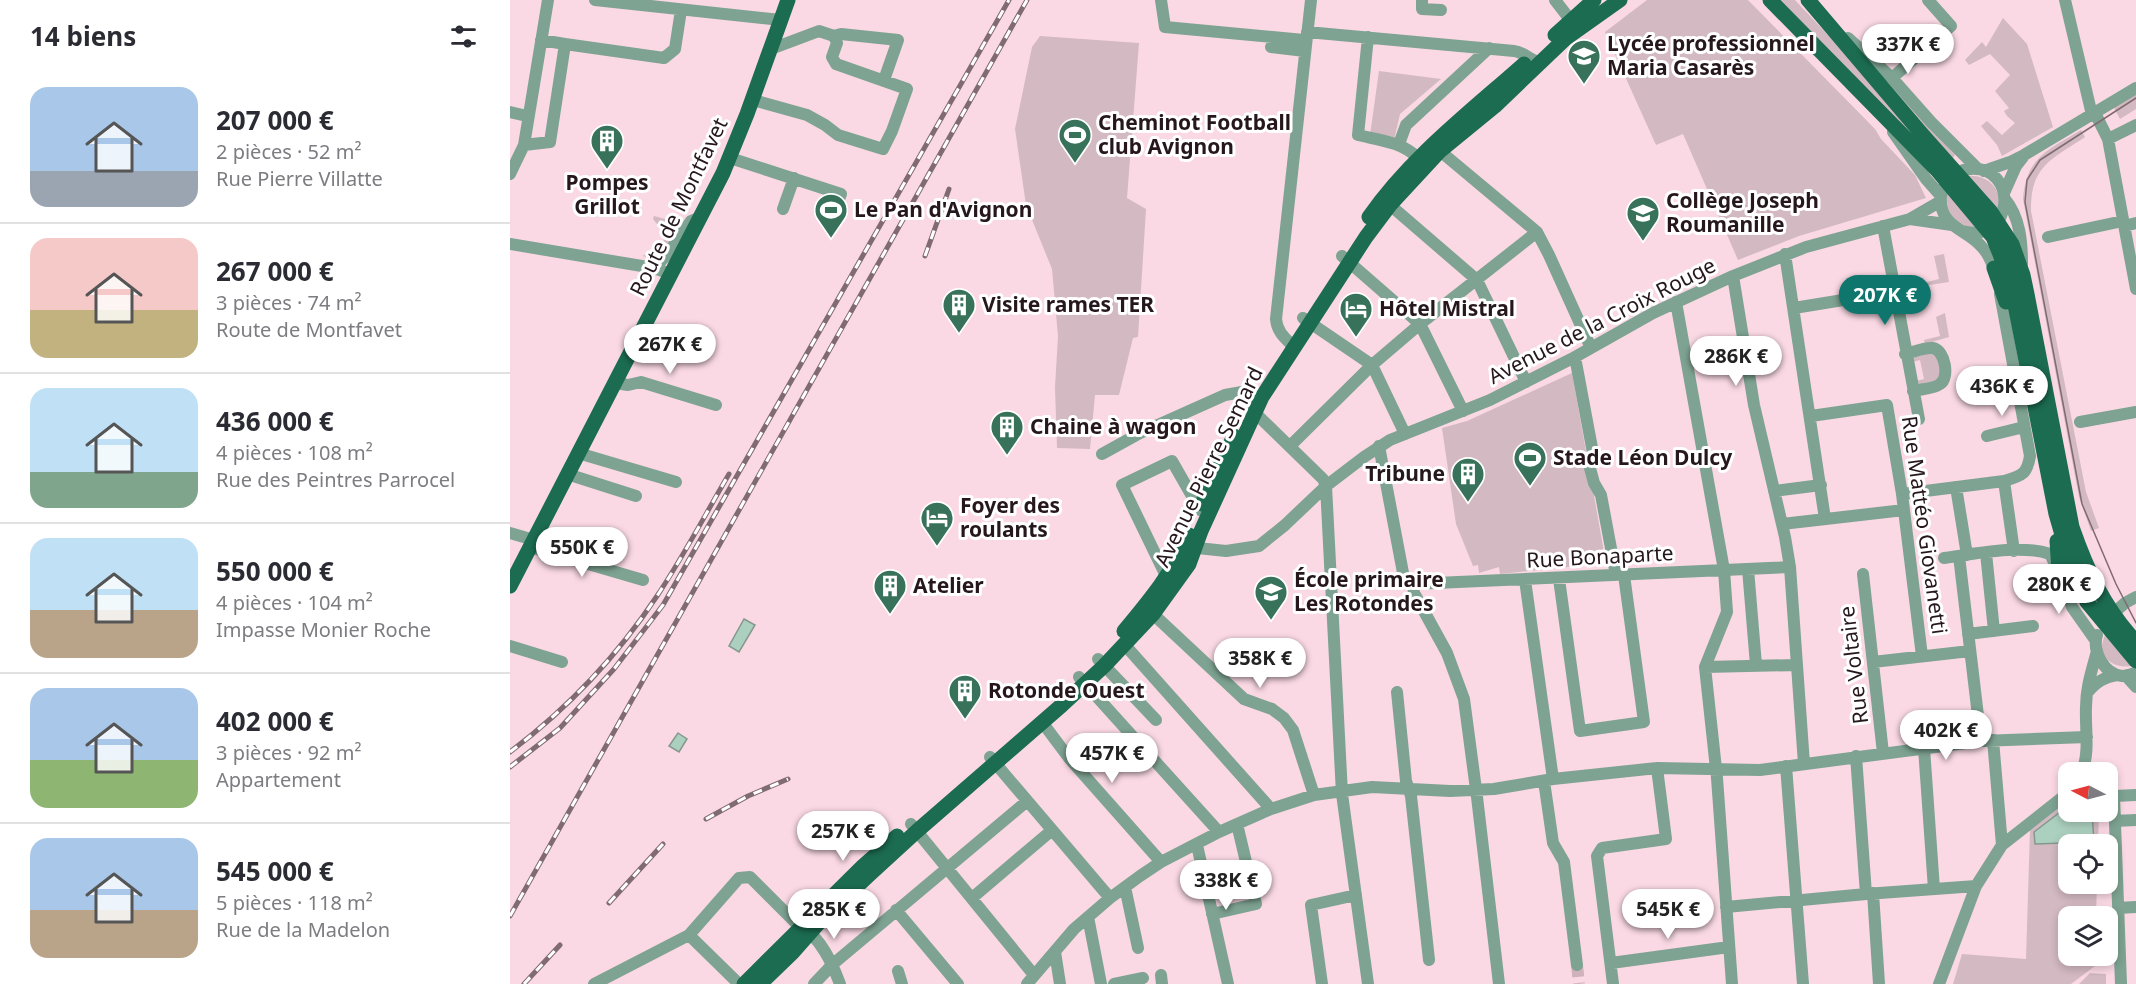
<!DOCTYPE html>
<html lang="fr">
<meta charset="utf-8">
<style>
:root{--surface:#fff;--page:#f7f7f7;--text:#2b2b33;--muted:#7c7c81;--line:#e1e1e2;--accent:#0f766e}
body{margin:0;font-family:"Noto Sans",sans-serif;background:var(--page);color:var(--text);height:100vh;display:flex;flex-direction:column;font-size:22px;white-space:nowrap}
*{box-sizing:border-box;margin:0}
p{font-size:20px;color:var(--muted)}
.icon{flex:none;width:33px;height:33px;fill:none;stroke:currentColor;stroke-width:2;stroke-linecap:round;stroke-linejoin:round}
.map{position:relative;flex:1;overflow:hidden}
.sheet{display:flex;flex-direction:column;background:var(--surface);width:510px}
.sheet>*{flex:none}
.needle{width:39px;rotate:276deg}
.buttons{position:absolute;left:1548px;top:762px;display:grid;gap:12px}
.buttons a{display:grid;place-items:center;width:60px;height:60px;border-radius:12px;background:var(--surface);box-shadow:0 3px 9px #0003;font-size:30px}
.price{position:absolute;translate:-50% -51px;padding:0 14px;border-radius:21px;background:#fff;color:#222;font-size:20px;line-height:39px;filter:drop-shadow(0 2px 3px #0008)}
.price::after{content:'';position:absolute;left:50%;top:36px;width:18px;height:14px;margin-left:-9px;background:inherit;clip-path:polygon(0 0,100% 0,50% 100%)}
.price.selected{background:var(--accent);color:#fff}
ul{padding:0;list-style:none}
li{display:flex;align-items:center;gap:18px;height:150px;padding:0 30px}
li+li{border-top:2px solid var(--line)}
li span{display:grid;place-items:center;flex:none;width:168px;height:120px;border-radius:18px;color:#555}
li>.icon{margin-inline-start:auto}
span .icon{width:72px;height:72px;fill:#fffc;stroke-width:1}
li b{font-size:26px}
h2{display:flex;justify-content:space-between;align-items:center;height:72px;padding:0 30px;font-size:26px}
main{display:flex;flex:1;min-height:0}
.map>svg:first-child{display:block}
</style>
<main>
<section class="sheet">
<h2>14 biens<svg class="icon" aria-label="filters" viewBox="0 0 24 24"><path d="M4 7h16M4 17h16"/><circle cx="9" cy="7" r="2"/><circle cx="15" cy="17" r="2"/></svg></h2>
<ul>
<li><span style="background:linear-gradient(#a9c7e8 70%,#9aa5b1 0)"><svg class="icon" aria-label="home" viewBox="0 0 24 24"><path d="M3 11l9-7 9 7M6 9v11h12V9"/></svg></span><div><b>207 000 €</b><p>2 pièces · 52 m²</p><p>Rue Pierre Villatte</p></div></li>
<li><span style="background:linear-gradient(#f6c9c9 60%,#c2b280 0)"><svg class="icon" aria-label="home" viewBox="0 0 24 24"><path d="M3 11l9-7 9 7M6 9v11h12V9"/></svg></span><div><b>267 000 €</b><p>3 pièces · 74 m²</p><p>Route de Montfavet</p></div></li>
<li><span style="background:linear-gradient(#bfe0f5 70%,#7fa58c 0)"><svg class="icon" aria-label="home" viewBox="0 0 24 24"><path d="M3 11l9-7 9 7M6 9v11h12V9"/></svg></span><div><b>436 000 €</b><p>4 pièces · 108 m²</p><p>Rue des Peintres Parrocel</p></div></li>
<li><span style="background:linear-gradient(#bfe0f5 60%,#b9a48a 0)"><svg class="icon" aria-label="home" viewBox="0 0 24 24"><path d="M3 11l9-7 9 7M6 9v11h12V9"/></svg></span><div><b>550 000 €</b><p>4 pièces · 104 m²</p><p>Impasse Monier Roche</p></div></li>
<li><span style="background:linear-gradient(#a9c7e8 60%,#8fb573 0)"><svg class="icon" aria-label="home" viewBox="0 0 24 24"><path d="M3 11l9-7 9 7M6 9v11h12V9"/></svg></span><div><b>402 000 €</b><p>3 pièces · 92 m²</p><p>Appartement</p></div></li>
<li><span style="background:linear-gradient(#a9c7e8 60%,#b9a48a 0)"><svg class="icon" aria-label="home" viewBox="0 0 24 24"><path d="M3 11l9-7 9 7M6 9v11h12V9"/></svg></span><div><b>545 000 €</b><p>5 pièces · 118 m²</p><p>Rue de la Madelon</p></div></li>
</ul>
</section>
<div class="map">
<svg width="1626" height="984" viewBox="0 0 1626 984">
<rect width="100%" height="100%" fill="#fad9e4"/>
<path fill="#d3b9c1" d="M1137,0H1238L1365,129L1371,139L1405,175L1416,198L1289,236L1228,260L1173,134L1146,145L1095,32Z
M1266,0H1285L1332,50L1431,168Z
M1493,18L1517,44L1543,127L1492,156L1487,145L1471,126L1477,121L1492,135L1505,123L1497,116L1494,111L1499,108L1485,91L1500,75L1480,54L1459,65L1455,60L1472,42L1476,47Z
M530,36L629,43L617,198L636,209L628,337L623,338L609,395H585L580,449L547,448L545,387L548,336L542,269L516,205L505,129L522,47Z
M869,71L931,79L890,114L884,140L860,135Z
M1381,83L1445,155L1442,159L1379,85Z
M1626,93V109L1610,119L1603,106Z
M1571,130L1575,137C1542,159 1520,166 1521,211L1576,492L1589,528L1581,531L1569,497L1513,199C1516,157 1538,150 1571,130Z
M1458,176C1478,174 1495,191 1487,211Z
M1438,191L1468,227C1464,227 1457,227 1453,225C1440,220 1434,204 1438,191Z
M144,216L174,224L149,255L142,258L132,256L146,251L149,244L154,241L152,235L154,227L147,224L143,219Z
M1434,254L1439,282L1413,286V283L1429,279L1424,256Z
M1435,313L1439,337L1415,344L1414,340L1430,336L1426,317Z
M1422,353L1429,357L1431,380L1411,385L1406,381L1414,379L1410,360L1402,362L1405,357Z
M1062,373L1096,563L990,574L989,567L969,573L968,565L963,566L946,524L932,428L957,421Z
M1595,634L1623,666C1608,668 1596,664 1591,648Z
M1558,801V812H1589L1588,844H1558V884H1587L1586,916H1558V956H1585V966L1561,984H1443L1452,954L1516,959L1520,830Z
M1580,973L1596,974V984H1569Z"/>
<path fill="#acd0bf" stroke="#84988e" stroke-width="1.5" d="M234,619L245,625L229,652L219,646Z
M168,733L177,739L169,752L159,746Z
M1558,806V812H1582L1584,842L1525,844L1524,832Z"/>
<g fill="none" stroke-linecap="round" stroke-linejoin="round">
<path stroke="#cfb2bc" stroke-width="12" stroke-dasharray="12 6" stroke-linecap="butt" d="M1067,965L1069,984"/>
<path stroke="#7ea392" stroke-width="12" d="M85,0L271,20
M651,0L655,27L794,40
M912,0V9L931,10
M1045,0L1065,26
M1555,0L1582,115
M797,32L1004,51C1015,52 1020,61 1030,62
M324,36L331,34L388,40L374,80
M858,37L848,135C869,140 892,142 908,158
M1338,38L1382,78L1421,122L1468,169
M31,40L55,44
M761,47L795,51
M1382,78L1441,26L1418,0
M243,100L297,115L315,125L328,135L373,149L382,131L397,89L326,64L322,57L327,43L324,36L309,31L261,49
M0,112L17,116
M1585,113L1598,139L1626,289
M1383,132L1416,179L1431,196
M1598,139L1626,125
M889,144L896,125L979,48
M14,145L40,142L55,44L154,58L165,49L171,10
M924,146L1027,232L1039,255L1081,348
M220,158L331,194L323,216
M1474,171L1500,162L1514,155L1626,88
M0,174L14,145L38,0
M1494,193L1506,166L1513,157
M1495,199C1510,217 1512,242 1512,264
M880,205L967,280L1016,382
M273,209L284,178
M1400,219L1442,225
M1373,226L1409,419
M1614,226L1626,223
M1452,231C1505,245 1509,165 1460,169C1451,169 1442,175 1437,182C1432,189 1430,196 1431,204C1434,228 1457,230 1471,246C1478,253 1483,265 1485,274
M1538,237L1613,221
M0,244L144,268L161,274
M1275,254L1315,519
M832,256L910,324L953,411
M144,268L157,255L181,221L186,219
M1223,276L1244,405L1275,537L1280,567L1294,764
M1166,302L1214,570L1217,612L1195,667L1207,778L1222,984
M1284,308L1370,294
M793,318L862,365L895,434
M784,347C775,338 767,332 766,319L801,0
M1395,354C1403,352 1415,347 1423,348C1435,350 1440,378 1430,384C1424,389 1411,389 1403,391
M1065,357L1083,453L1080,468L1084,483L1091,495L1106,575
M105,383L118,385L131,382L206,405
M738,406L813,479L816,486L832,794L858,984
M1301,416L1377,405L1392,494L1412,656
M1570,422L1626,412
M1477,436L1514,427
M780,446L862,365L910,324L1027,232
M869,446L894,578L903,584
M68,453L166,482
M592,454L630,433L715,395L732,392L752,397
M57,474L126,496
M1494,481L1504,551
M1446,487L1457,555
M1264,491L1311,485
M1392,494L1494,481C1511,476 1517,475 1520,456L1490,294
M1272,524L1394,510
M0,533L24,540
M20,547L133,580
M678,547L716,551L749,546L775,525L816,486L854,457L880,440L980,400L1065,357L1143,313L1223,276L1296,247L1400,219L1431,201
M1476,553L1484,631
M1449,556L1471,741
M1434,558C1464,554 1511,544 1540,554L1549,572L1562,607L1586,641
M1238,569L1246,665
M1353,574L1373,753
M656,576L612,485L662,461L690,510
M1049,579L1070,731L1134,722L1114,575
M1015,580L1043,779
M903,584L904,593L937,653L954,699L967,797L989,984
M903,584L1280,567
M643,614L734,699L762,709L774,718L783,730L804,795
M1598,618L1615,603L1626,597
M1458,634L1523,626
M1587,635C1582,651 1594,674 1612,676C1617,676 1621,674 1626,673
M614,644L761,809
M0,646L52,662
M588,659L646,720
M1363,662L1460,651
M1195,667L1287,665
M1616,676L1626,687
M569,677L709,832
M887,692L896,781L901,796L919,960
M1577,693C1586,682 1594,677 1608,675
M532,722L559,758L651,862
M1483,740L1492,845
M1414,748L1424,889
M1346,756L1356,894
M480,757L600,898
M1276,766L1293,984
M1572,772C1580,751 1575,729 1576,707C1576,687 1582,670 1587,651
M1034,781L1043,843L1054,862L1067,965
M1598,793L1604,796L1626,795
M1604,796L1611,984
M1605,821L1626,820
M401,824L524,975
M687,845L718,984
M615,887L628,948
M1363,893L1369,984
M462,898L541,831
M1216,907L1356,894L1466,886
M1608,908L1626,907
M386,910L448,984
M702,914L746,904L727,824
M578,917L591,984
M179,935L229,984
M545,952L550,984
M1101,963L1219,947
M388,971L392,984
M651,975L652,984
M84,984L179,935L229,878L240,877L290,927C309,934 323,965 330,984
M304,984L323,964L516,802
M517,984L564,929L600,898L630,876L651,862L709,832L761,809L804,795L862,787L940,791L984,789L1043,779L1147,768L1250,770L1471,741L1577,737
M604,984L633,978
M812,984L801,905L846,895
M1103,984L1087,856L1092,848L1156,839L1147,768
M1429,984L1466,886L1492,845L1558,793"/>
<path stroke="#1b6c50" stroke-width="15" d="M1260,0L1427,170L1483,237L1500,279L1546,514L1563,573L1577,602L1626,661
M1298,0L1411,133L1481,212L1502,244L1513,275L1517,294L1562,527C1577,570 1594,608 1626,642
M1045,35L1084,0
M859,217C901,157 960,112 1014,64
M1484,268L1496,302
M692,504L724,436
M1547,541L1549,572
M0,586L213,173L237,114L278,0
M614,631C639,601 664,571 679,535
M234,984L353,866L387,836
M250,984L283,952L313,918L360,874L407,831L552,705L594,666L643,614L679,564L691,531L752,397L856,237L880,205L930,151L985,106L1055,39L1110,0"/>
<path stroke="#816b73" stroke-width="1.5" d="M1626,98L1530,160L1517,180L1515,202L1572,504L1606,584L1626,623"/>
<g stroke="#816b73" stroke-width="5">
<path id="rail" d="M415,256L439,189
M0,752C57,709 108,655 147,596C173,557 195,515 219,474
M0,767L50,728L104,669L153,605L499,0
M196,819L238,796L278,779
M99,903L153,844
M0,916L517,0
M14,984L50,945"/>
</g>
<use href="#rail" stroke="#fff" stroke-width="3" stroke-dasharray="9" stroke-linecap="butt"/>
</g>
<defs>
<g id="school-pin" transform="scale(1.725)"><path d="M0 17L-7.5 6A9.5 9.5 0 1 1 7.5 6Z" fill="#38725a" stroke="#fff"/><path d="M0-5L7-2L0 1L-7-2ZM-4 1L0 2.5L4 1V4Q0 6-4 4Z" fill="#fff"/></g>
<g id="stadium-pin" transform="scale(1.725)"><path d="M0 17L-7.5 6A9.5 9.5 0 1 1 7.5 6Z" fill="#38725a" stroke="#fff"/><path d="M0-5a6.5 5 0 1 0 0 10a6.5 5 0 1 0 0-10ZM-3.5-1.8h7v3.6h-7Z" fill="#fff"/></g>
<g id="building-pin" transform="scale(1.725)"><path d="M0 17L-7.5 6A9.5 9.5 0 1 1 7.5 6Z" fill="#38725a" stroke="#fff"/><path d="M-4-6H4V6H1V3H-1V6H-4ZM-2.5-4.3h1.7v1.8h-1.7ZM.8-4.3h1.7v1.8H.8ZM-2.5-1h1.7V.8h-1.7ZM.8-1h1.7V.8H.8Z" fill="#fff"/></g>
<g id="hotel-pin" transform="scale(1.725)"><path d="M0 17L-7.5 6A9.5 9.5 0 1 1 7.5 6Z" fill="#38725a" stroke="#fff"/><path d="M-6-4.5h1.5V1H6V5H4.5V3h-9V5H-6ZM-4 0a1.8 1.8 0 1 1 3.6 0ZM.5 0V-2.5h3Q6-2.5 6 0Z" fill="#fff"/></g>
</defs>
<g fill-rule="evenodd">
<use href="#school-pin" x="1074" y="56"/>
<use href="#stadium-pin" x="565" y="135"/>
<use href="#building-pin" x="97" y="141"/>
<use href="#stadium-pin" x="321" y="210"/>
<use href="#school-pin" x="1133" y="213"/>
<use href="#building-pin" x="449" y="305"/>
<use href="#hotel-pin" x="846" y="309"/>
<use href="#building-pin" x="497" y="427"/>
<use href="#stadium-pin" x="1020" y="458"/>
<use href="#building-pin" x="958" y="474"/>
<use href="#hotel-pin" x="427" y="518"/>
<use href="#building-pin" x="380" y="586"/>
<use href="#school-pin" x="761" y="592"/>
<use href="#building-pin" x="455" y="691"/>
</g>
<g text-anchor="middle" stroke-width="6" stroke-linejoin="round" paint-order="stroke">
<g font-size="21" font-weight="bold" fill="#25171c" stroke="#fff" text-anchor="start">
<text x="1097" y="51">Lycée professionnel<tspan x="1097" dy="24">Maria Casarès</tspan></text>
<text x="588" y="130">Cheminot Football<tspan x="588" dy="24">club Avignon</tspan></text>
<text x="97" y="190" text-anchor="middle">Pompes<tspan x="97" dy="24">Grillot</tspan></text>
<text x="1156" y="208">Collège Joseph<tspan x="1156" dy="24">Roumanille</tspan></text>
<text x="344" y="217">Le Pan d'Avignon</text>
<text x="472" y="312">Visite rames TER</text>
<text x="869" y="316">Hôtel Mistral</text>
<text x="520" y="434">Chaine à wagon</text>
<text x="1043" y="465">Stade Léon Dulcy</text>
<text x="935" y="481" text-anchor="end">Tribune</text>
<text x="450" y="513">Foyer des<tspan x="450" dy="24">roulants</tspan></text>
<text x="784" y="587">École primaire<tspan x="784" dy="24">Les Rotondes</tspan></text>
<text x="403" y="593">Atelier</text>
<text x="478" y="698">Rotonde Ouest</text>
</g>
<g font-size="21" fill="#25171c" stroke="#fff">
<text transform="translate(169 207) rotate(-64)" y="7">Route de Montfavet</text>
<text transform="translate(1092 321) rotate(-27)" y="7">Avenue de la Croix Rouge</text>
<text transform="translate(699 467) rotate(-64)" y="7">Avenue Pierre Semard</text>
<text transform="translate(1414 525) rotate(82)" y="7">Rue Mattéo Giovanetti</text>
<text transform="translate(1090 557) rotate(-3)" y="7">Rue Bonaparte</text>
<text transform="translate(1344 665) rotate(-97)" y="7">Rue Voltaire</text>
</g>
</g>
</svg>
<div class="buttons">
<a><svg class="needle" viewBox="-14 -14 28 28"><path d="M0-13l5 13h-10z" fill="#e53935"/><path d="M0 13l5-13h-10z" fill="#7c7c81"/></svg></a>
<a><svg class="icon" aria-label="locate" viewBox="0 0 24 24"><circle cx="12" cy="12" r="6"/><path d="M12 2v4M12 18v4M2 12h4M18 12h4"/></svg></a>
<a><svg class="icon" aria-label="layers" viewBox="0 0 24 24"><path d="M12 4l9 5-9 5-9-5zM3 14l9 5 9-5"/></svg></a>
</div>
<b class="price" style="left:1398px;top:75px">337K €</b>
<b class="price selected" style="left:1375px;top:326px">207K €</b>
<b class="price" style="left:160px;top:375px">267K €</b>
<b class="price" style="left:1226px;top:387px">286K €</b>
<b class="price" style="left:1492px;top:417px">436K €</b>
<b class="price" style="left:72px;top:578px">550K €</b>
<b class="price" style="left:1549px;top:615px">280K €</b>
<b class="price" style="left:750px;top:689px">358K €</b>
<b class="price" style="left:1436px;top:761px">402K €</b>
<b class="price" style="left:602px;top:784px">457K €</b>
<b class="price" style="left:333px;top:862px">257K €</b>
<b class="price" style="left:716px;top:911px">338K €</b>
<b class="price" style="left:324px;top:940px">285K €</b>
<b class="price" style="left:1158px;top:940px">545K €</b>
</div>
</main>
